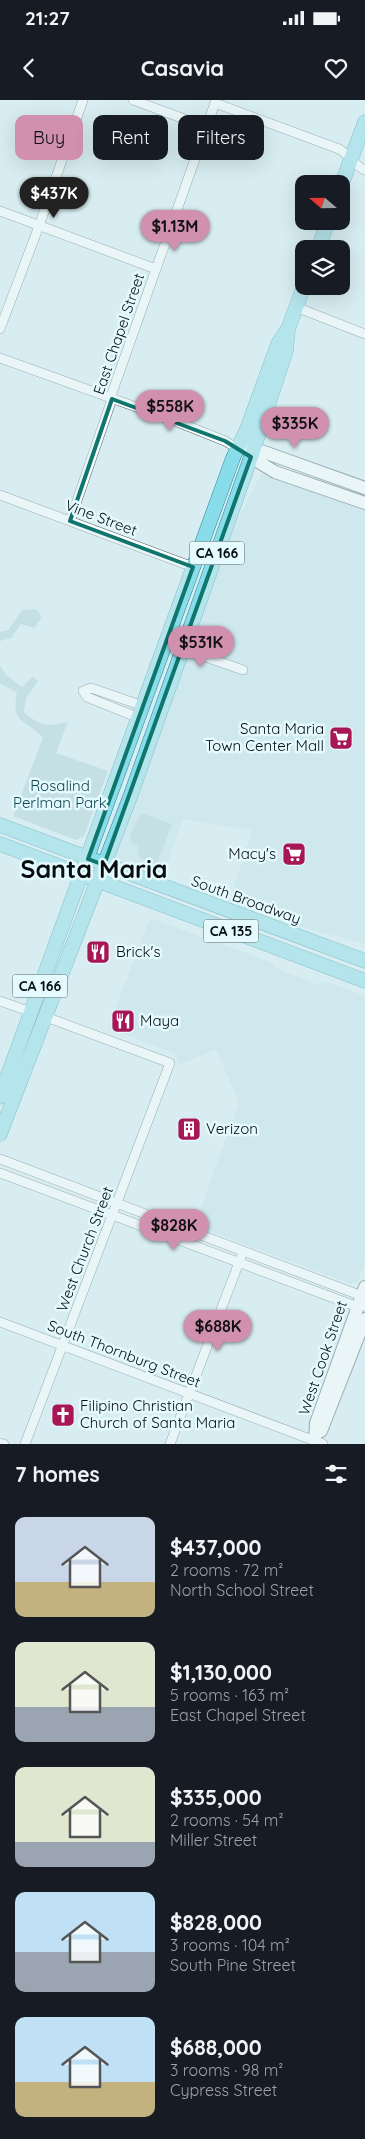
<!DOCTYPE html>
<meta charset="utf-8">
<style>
:root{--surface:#171b24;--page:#242831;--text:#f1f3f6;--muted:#9ea1a6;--accent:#d090ae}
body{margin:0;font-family:Quicksand,sans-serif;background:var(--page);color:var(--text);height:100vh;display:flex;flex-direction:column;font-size:19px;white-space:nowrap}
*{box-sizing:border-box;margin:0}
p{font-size:16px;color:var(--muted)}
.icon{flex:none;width:28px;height:28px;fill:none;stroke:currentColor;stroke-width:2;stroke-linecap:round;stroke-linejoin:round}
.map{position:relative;height:1344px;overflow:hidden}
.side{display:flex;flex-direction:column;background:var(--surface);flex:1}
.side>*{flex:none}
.hud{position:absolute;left:15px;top:15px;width:335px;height:45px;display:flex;gap:10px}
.needle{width:32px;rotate:290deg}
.fabs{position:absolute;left:295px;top:75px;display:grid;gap:10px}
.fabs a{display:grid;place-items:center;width:55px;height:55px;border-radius:10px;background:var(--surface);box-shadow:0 5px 20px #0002;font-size:25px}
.price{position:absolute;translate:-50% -42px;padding:0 11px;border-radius:18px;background:var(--accent);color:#111;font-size:16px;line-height:32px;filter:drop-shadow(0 1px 2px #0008)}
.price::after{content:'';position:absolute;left:50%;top:30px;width:15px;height:11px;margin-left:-8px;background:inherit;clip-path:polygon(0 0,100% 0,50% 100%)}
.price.current{background:#222;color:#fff}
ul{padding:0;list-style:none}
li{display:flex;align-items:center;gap:15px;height:125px;padding:0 15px}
li span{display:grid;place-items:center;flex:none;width:140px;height:100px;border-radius:10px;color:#555}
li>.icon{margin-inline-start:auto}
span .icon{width:60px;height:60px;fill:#fffc;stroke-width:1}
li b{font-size:21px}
h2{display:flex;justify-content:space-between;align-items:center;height:60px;padding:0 15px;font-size:21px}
.chip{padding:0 18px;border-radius:10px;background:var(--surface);box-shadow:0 5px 20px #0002;font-size:18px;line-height:45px}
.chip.current{background:var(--accent);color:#111}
.status{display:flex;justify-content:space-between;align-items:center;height:35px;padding:0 25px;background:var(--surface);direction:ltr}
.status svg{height:14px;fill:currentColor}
header{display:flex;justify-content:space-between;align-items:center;height:65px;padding:0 15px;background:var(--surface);font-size:22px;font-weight:800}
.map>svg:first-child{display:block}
</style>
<div class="status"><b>21:27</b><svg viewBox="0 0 49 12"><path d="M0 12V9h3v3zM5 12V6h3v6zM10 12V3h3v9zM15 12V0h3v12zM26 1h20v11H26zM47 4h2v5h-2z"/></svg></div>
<header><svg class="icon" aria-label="back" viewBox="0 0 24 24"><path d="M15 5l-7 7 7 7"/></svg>Casavia<svg class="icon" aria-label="heart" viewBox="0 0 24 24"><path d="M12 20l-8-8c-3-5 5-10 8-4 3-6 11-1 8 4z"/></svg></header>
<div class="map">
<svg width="365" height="1344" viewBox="0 0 365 1344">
<rect width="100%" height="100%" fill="#d7edf1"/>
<path fill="#c4e2e9" d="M263,370L365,405V844L227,807L253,730L183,719L160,784L107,764L212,472Z
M150,818L273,863L275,868L319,885L326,882L365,896V1163L358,1181L351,1184L199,1127L196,1121L239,1002L216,949L179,965L174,953L108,928Z"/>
<path fill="#b0d1d8" d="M36,509L42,517L34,528L21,524L11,538L0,541V532L8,530L22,510Z
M0,566L6,575L22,587L33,576L38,581L26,598L24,612C39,626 47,627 68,622L56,653L108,671L84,736L76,740L13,716L43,638C26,618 10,625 17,592L0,584Z
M141,713L172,724L155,769L142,759L137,752L139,746L133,743L129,737Z"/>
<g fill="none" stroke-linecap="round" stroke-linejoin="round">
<g stroke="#506367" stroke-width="10">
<path id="street" d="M133,0L206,27
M215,3L339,49C349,54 354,66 365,70
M0,111L156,169
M296,207L365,234
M0,229L39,126L83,0
M0,258L175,321L225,341L240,350
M0,395L193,467
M70,421L112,299V293L216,0
M166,543L243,570
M139,618L87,597L83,591L91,588L143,606
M0,901L31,912
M0,1059L362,1196L365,1200
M0,1073L358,1207L365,1206
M0,1222L323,1344
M0,1343L4,1344
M25,1344L170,963L46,917
M170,1344L241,1157"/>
</g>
<g stroke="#506367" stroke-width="14">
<path id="secondary" d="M244,348L264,352L365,388
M251,357L275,372L365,403
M321,1331L365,1219
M315,1341L316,1323L365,1187"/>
</g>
<g stroke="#288494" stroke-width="15">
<path id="primary" d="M341,86L365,22
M318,149L328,121
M0,725L365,861
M0,744L365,881
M0,997L233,358L247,329L278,244L288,229L304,186
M0,1034L130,697L251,357L286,251L288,229"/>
</g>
<use href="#street" stroke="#fff" stroke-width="9"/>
<use href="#secondary" stroke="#fff" stroke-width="12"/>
<use href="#primary" stroke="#89dce9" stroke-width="14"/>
</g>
<path d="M0 0H365V1344H0ZM112,299L225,341L251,357L104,765L88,759L193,467L70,421Z" fill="#d7edf1" fill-opacity=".55" fill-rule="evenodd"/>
<path fill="none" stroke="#0f766e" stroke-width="4" stroke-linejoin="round" d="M112,299L225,341L251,357L104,765L88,759L193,467L70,421Z"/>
<defs>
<g id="supermarket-square" transform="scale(1.25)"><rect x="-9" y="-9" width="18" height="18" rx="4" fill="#a71756" stroke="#e4faff"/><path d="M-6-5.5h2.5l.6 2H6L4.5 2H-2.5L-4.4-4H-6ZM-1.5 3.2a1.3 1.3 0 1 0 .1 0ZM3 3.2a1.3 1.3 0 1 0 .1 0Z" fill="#fff"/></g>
<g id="restaurant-square" transform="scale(1.25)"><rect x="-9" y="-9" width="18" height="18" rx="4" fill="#a71756" stroke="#e4faff"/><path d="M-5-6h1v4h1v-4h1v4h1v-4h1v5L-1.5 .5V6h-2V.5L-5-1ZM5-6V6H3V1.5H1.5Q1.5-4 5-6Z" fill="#fff"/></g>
<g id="building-square" transform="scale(1.25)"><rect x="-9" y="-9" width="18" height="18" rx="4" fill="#a71756" stroke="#e4faff"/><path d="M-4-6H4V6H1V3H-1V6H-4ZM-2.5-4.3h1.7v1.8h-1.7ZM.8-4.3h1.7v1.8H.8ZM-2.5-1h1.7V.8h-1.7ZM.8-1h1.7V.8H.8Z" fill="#fff"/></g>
<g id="church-square" transform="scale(1.25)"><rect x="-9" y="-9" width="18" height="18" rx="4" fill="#a71756" stroke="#e4faff"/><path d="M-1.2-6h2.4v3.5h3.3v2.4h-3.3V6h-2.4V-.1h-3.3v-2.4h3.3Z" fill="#fff"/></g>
</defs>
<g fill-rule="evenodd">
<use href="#supermarket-square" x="341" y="638"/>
<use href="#supermarket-square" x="294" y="754"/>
<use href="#restaurant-square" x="98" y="852"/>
<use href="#restaurant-square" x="123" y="921"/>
<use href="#building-square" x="189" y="1029"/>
<use href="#church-square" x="63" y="1315"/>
</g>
<g text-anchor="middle" stroke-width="5" stroke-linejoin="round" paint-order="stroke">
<g fill="#e4faff" stroke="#495457" stroke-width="1">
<rect x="189.5" y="441.5" width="55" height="23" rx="4"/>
<rect x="203.5" y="819.5" width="55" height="23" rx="4"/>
<rect x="12.5" y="874.5" width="55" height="23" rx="4"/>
</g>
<g font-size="14" font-weight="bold" fill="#070d0f">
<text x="217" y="458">CA 166</text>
<text x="231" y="836">CA 135</text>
<text x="40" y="891">CA 166</text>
</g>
<g font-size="15" fill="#070d0f" stroke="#e4faff">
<text transform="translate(119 234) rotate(-71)" y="5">East Chapel Street</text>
<text transform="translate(101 418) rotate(21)" y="5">Vine Street</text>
<text transform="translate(246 800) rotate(20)" y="5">South Broadway</text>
<text transform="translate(85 1149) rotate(-69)" y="5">West Church Street</text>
<text transform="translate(124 1254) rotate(21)" y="5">South Thornburg Street</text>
<text transform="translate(323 1258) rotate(-71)" y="5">West Cook Street</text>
</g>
<g font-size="15" fill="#070d0f" stroke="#e4faff" text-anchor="start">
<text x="324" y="634" text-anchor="end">Santa Maria<tspan x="324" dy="17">Town Center Mall</tspan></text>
<text x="276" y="759" text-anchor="end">Macy's</text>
<text x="116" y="857">Brick's</text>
<text x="140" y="926">Maya</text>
<text x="206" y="1034">Verizon</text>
<text x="80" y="1311">Filipino Christian<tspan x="80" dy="17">Church of Santa Maria</tspan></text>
</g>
<g font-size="15" fill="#0d454e" stroke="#e4faff">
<text x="60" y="691">Rosalind<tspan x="60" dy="17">Perlman Park</tspan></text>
</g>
<g font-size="25" font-weight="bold" fill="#070d0f" stroke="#e4faff">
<text x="94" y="778">Santa Maria</text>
</g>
</g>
</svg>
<div class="fabs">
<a><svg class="needle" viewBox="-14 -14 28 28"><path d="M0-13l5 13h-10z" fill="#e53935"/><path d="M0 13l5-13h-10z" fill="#9ea1a6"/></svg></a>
<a><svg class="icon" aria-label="layers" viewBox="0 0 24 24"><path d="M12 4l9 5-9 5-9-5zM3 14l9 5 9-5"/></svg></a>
</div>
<b class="price current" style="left:54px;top:119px">$437K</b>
<b class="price" style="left:175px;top:152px">$1.13M</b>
<b class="price" style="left:170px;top:332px">$558K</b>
<b class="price" style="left:295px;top:349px">$335K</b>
<b class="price" style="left:201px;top:568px">$531K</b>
<b class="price" style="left:174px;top:1151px">$828K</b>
<b class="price" style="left:218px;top:1252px">$688K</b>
<div class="hud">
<a class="chip current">Buy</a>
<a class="chip">Rent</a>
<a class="chip">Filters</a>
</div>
</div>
<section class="side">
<h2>7 homes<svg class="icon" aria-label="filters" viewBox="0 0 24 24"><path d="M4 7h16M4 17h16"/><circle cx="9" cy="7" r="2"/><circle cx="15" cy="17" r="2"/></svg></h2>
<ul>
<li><span style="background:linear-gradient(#c9d6e8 65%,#c2b280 0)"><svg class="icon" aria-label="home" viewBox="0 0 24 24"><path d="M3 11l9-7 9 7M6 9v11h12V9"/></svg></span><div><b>$437,000</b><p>2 rooms · 72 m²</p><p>North School Street</p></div></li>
<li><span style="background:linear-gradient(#dfe7d0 65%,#9aa5b1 0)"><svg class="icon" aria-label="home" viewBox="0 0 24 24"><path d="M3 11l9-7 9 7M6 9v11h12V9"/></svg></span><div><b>$1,130,000</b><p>5 rooms · 163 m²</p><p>East Chapel Street</p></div></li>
<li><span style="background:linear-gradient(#dfe7d0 75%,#9aa5b1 0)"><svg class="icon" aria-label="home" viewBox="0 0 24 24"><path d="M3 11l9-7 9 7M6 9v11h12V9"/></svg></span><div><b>$335,000</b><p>2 rooms · 54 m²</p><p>Miller Street</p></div></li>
<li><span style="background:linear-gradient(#bfe0f5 60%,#9aa5b1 0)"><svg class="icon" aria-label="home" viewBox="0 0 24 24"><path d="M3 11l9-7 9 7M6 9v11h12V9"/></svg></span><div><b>$828,000</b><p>3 rooms · 104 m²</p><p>South Pine Street</p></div></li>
<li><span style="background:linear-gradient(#bfe0f5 65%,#c2b280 0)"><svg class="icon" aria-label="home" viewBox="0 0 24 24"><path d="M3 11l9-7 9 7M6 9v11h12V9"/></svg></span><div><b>$688,000</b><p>3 rooms · 98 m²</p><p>Cypress Street</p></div></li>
</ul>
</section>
